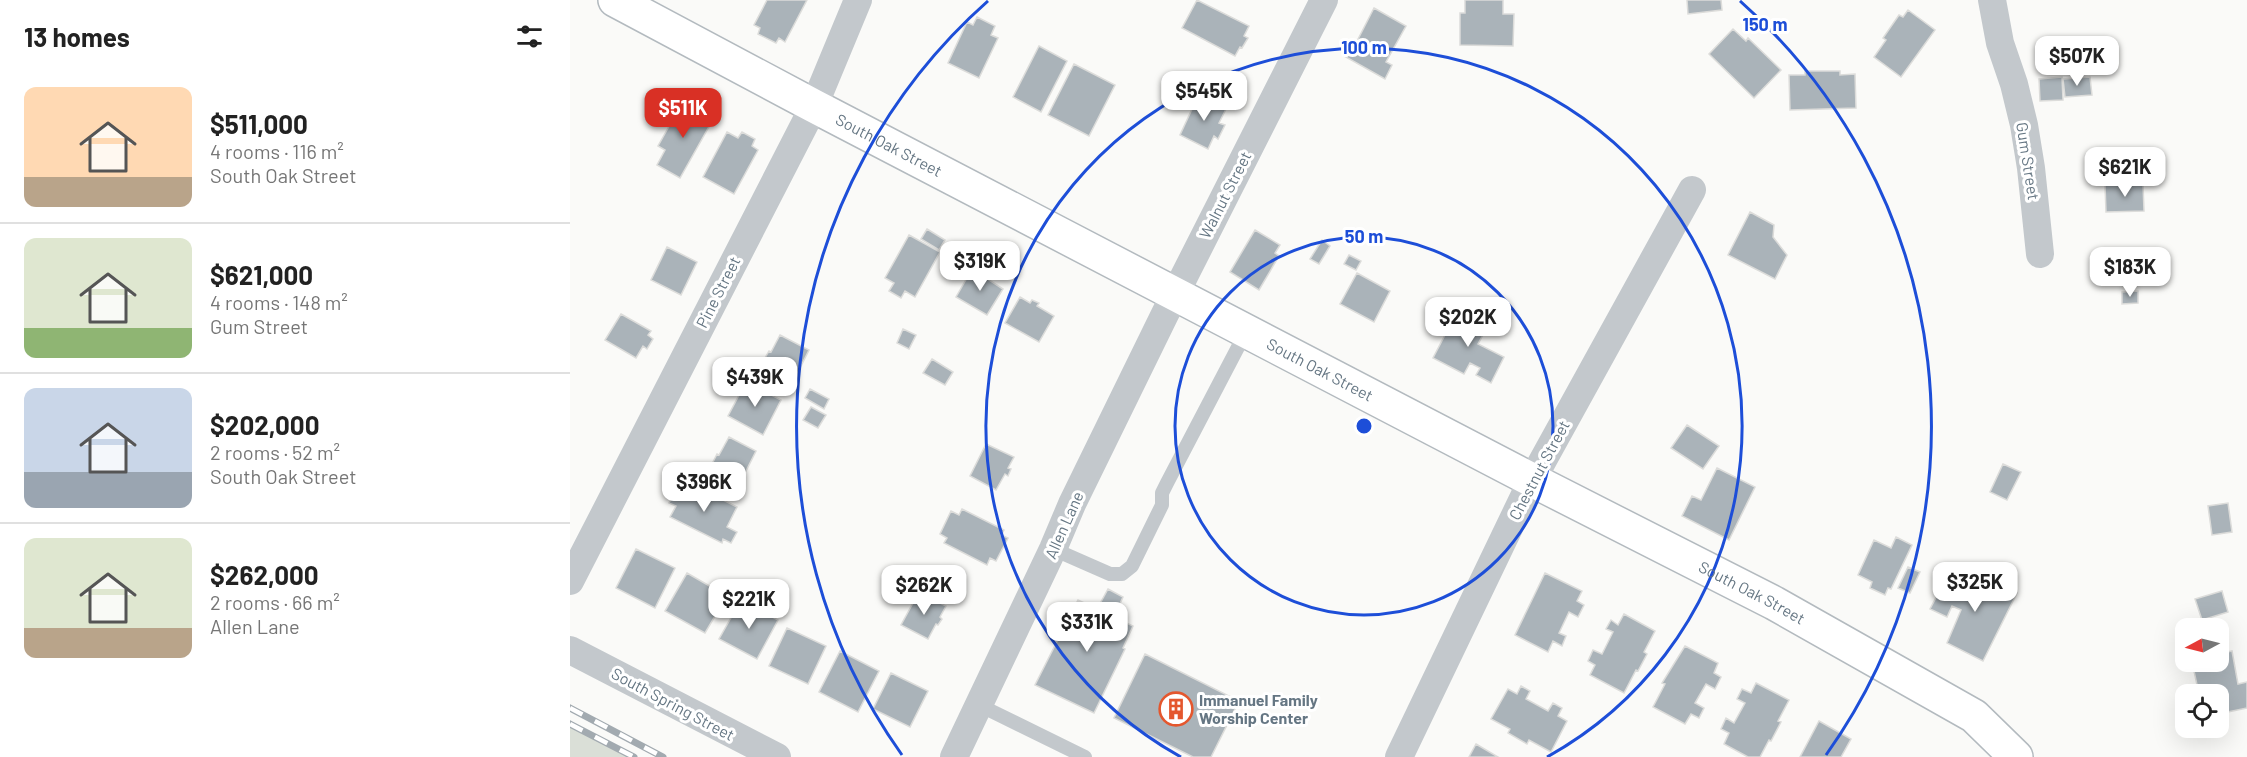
<!DOCTYPE html>
<meta charset="utf-8">
<style>
:root{--surface:#fff;--page:#f2f2f2;--text:#222;--muted:#767676;--line:#e0e0e0;--accent:#d93025}
body{margin:0;font-family:Barlow,sans-serif;background:var(--page);color:var(--text);height:100vh;display:flex;flex-direction:column;font-size:22px;white-space:nowrap}
*{box-sizing:border-box;margin:0}
p{font-size:20px;color:var(--muted)}
.icon{flex:none;width:33px;height:33px;fill:none;stroke:currentColor;stroke-width:2;stroke-linecap:round;stroke-linejoin:round}
.map{position:relative;flex:1;overflow:hidden}
.details{display:flex;flex-direction:column;background:var(--surface);width:570px}
.details>*{flex:none}
.needle{width:39px;rotate:263deg}
.controls{position:absolute;left:1605px;top:618px;display:grid;gap:12px}
.controls a{display:grid;place-items:center;width:54px;height:54px;border-radius:12px;background:var(--surface);box-shadow:0 6px 24px #0002;font-size:30px}
.price{position:absolute;translate:-50% -51px;padding:0 14px;border-radius:12px;background:#fff;color:#222;font-size:20px;line-height:39px;filter:drop-shadow(0 2px 3px #0008)}
.price::after{content:'';position:absolute;left:50%;top:36px;width:18px;height:14px;margin-left:-9px;background:inherit;clip-path:polygon(0 0,100% 0,50% 100%)}
.price.selected{background:var(--accent);color:#fff}
ul{padding:0;list-style:none}
li{display:flex;align-items:center;gap:18px;height:150px;padding:0 24px}
li+li{border-top:2px solid var(--line)}
li span{display:grid;place-items:center;flex:none;width:168px;height:120px;border-radius:12px;color:#555}
li>.icon{margin-inline-start:auto}
span .icon{width:72px;height:72px;fill:#fffc;stroke-width:1}
li b{font-size:26px}
h2{display:flex;justify-content:space-between;align-items:center;height:72px;padding:0 24px;font-size:26px}
main{display:flex;flex:1;min-height:0}
.map>svg:first-child{display:block}
</style>
<main>
<section class="details">
<h2>13 homes<svg class="icon" aria-label="filters" viewBox="0 0 24 24"><path d="M4 7h16M4 17h16"/><circle cx="9" cy="7" r="2"/><circle cx="15" cy="17" r="2"/></svg></h2>
<ul>
<li><span style="background:linear-gradient(#ffd9b3 75%,#b9a48a 0)"><svg class="icon" aria-label="home" viewBox="0 0 24 24"><path d="M3 11l9-7 9 7M6 9v11h12V9"/></svg></span><div><b>$511,000</b><p>4 rooms · 116 m²</p><p>South Oak Street</p></div></li>
<li><span style="background:linear-gradient(#dfe7d0 75%,#8fb573 0)"><svg class="icon" aria-label="home" viewBox="0 0 24 24"><path d="M3 11l9-7 9 7M6 9v11h12V9"/></svg></span><div><b>$621,000</b><p>4 rooms · 148 m²</p><p>Gum Street</p></div></li>
<li><span style="background:linear-gradient(#c9d6e8 70%,#9aa5b1 0)"><svg class="icon" aria-label="home" viewBox="0 0 24 24"><path d="M3 11l9-7 9 7M6 9v11h12V9"/></svg></span><div><b>$202,000</b><p>2 rooms · 52 m²</p><p>South Oak Street</p></div></li>
<li><span style="background:linear-gradient(#dfe7d0 75%,#b9a48a 0)"><svg class="icon" aria-label="home" viewBox="0 0 24 24"><path d="M3 11l9-7 9 7M6 9v11h12V9"/></svg></span><div><b>$262,000</b><p>2 rooms · 66 m²</p><p>Allen Lane</p></div></li>
</ul>
</section>
<div class="map">
<svg width="1677" height="757" viewBox="0 0 1677 757">
<rect width="100%" height="100%" fill="#fafaf8"/>
<path fill="#dadfd7" d="M0,724L64,757H0Z"/>
<path fill="#aab3b9" stroke="#dcdcda" stroke-width="1.5" d="M197,0H237L215,42L209,38L206,43L188,34L190,28L184,25Z
M627,0L679,26L674,36L678,38L672,48L670,47L665,56L612,28Z
M895,0H933V14H944L943,46L890,45V13H895Z
M1117,0H1151L1152,10L1118,14Z
M804,8L836,26L816,62L822,65L815,79L774,56L782,41L786,43Z
M1338,10L1365,30L1331,77L1304,57L1316,40L1313,38L1329,15L1333,17Z
M407,17L425,26L421,35L428,38L409,78L378,63L397,22L403,25Z
M1163,29L1176,41L1178,38L1211,70L1184,98L1139,54Z
M469,46L497,61L471,112L443,97Z
M504,64L545,85L519,136L478,115Z
M1235,71H1270V75L1285,74L1286,108L1220,110L1219,75H1235Z
M1492,77L1493,100L1470,101L1469,79Z
M1520,77L1522,95L1495,97L1493,79Z
M629,94L657,107L649,123L655,125L648,139L644,136L638,149L610,135Z
M122,103L139,112L134,120L141,123L110,178L87,165L95,150L88,146L111,105L118,110Z
M157,132L168,138L172,132L185,139L182,146L188,150L164,194L133,177Z
M1573,184L1574,211L1536,212L1535,185Z
M1180,212L1204,225L1203,237L1217,255L1205,279L1158,255Z
M357,229L375,240L369,250L351,239Z
M685,230L710,245L705,253L709,256L689,290L660,272Z
M339,235L370,252L345,297L335,291L331,298L319,291L324,283L315,278Z
M752,240L760,246L749,264L740,259Z
M97,247L127,262L111,295L81,280Z
M779,255L791,261L786,270L774,264Z
M1547,269H1560L1561,281L1547,282Z
M401,271L411,277L414,273L420,277L419,280L433,289L417,315L386,297Z
M787,273L820,291L804,322L770,304Z
M1568,291V303L1552,304V292Z
M450,297L460,303L462,300L469,303L467,306L484,316L469,342L435,323Z
M888,310L918,326L908,344L934,357L921,383L906,375L910,368L900,363L894,374L863,358Z
M51,314L81,331L78,335L83,339L77,349L73,346L66,358L35,340Z
M333,329L346,335L339,349L327,343Z
M210,335L239,350L222,384L193,369L198,359L195,358L199,351L201,352Z
M362,359L383,372L375,385L353,373Z
M176,382L211,400L193,435L158,416Z
M240,389L259,399L254,409L235,398Z
M241,407L256,415L248,428L233,420Z
M1117,425L1149,446L1133,469L1101,448Z
M159,437L186,451L168,487L140,474L146,463L143,462L147,454L149,455Z
M416,444L444,457L438,468L441,469L438,476L435,474L426,490L400,476Z
M1433,464L1451,472L1437,500L1420,492Z
M1147,468L1185,487L1159,540L1112,516L1122,496L1131,500Z
M118,482L167,507L157,527L167,532L161,543L153,539L152,543L100,517L106,506L99,503L106,490L113,493Z
M1658,503L1662,532L1642,535L1638,506Z
M392,509L434,530L431,535L438,538L426,561L420,558L417,565L374,543L377,538L370,534L381,511L389,515Z
M1326,537L1342,545L1321,589L1318,588L1315,595L1300,588L1302,582L1288,575L1304,540L1321,548Z
M66,549L105,568L85,608L46,588Z
M1338,567L1350,572L1340,593L1328,588Z
M117,573L157,596L135,633L95,611Z
M975,573L1012,591L1007,601L1014,605L1008,617L999,612L989,633L996,636L992,646L983,641L978,652L945,635Z
M1379,573L1392,579L1388,588L1400,595L1413,575L1447,593L1413,661L1377,643L1391,610L1382,606L1377,617L1360,609Z
M538,589L553,597L544,617L563,626L553,648L555,649L524,713L465,685L508,600L527,609Z
M1652,591L1658,612L1632,620L1625,599Z
M349,592L376,606L370,617L372,619L368,625L366,624L358,639L331,625Z
M171,600L208,620L187,659L149,639Z
M1054,614L1085,631L1074,652L1077,654L1068,671L1066,670L1054,693L1020,675L1025,665L1018,661L1023,650L1032,654L1043,632L1036,629L1041,620L1048,625Z
M217,628L256,646L238,684L199,666Z
M1115,646L1148,663L1144,673L1151,677L1145,689L1136,684L1125,703L1134,708L1129,718L1121,714L1115,724L1083,707L1095,684L1092,683Z
M270,651L309,671L288,712L249,692Z
M1662,651L1668,684L1677,682V708L1648,714V694H1629L1622,662H1648V654Z
M575,654L669,701L641,757H623L544,718Z
M321,673L358,691L340,727L303,709Z
M1186,683L1219,700L1208,721L1211,722L1201,741L1199,740L1190,757H1178L1154,744L1159,733L1151,729L1156,718L1164,723L1175,703L1167,699L1172,689L1181,693Z
M951,686L960,691L956,699L978,711L983,703L992,708L988,716L997,721L981,752L959,740L957,744L938,733L940,729L921,719L938,689L947,694Z
M1249,721L1281,739L1271,757H1230Z
M906,744L928,757H899Z"/>
<g fill="none" stroke-linecap="round" stroke-linejoin="round">
<g stroke="#b3babf" stroke-width="36">
<g id="secondary">
<path id="s1" d="M45,0L244,106L962,480L1204,603L1404,716L1446,757"/>
</g>
</g>
<path stroke="#c3c8cc" stroke-width="14" d="M483,549L540,574H552L562,566L592,505V493L597,483L677,330
M409,705L515,757"/>
<path stroke="#c3c8cc" stroke-width="28" d="M1422,0L1430,43L1444,84L1454,125L1461,168L1470,254
M0,581L244,106L288,0
M0,650L207,757
M384,757L483,549L502,504L595,314L754,0
M829,757L962,480L1122,190"/>
<use href="#secondary" stroke="#fff" stroke-width="33"/>
<g stroke="#a2aab0" stroke-width="7">
<path id="rail" d="M0,708L93,757
M0,724L64,757"/>
</g>
<use href="#rail" stroke="#fff" stroke-width="4.5" stroke-dasharray="14" stroke-linecap="butt"/>
</g>
<g fill="none" stroke="#1d4ed8" stroke-width="3">
<circle cx="794" cy="426" r="189"/>
<path d="M611 757A378 378 0 1 1 977 757"/>
<path d="M332 755A567 567 0 0 1 418 1M1170 1A567 567 0 0 1 1256 755"/>
</g>
<defs>
<g id="building-ring" transform="scale(1.725)"><circle r="9.5" fill="#fff" stroke="#e4572e" stroke-width="1.5"/><path d="M-4-6H4V6H1V3H-1V6H-4ZM-2.5-4.3h1.7v1.8h-1.7ZM.8-4.3h1.7v1.8H.8ZM-2.5-1h1.7V.8h-1.7ZM.8-1h1.7V.8H.8Z" fill="#e4572e"/></g>
</defs>
<g fill-rule="evenodd">
<use href="#building-ring" x="606" y="709"/>
</g>
<g text-anchor="middle" stroke-width="6" stroke-linejoin="round" paint-order="stroke">
<g font-size="16" fill="#657683" stroke="#fff">
<text dy="6" stroke="none"><textPath href="#s1" startOffset="310">South Oak Street</textPath></text>
<text transform="translate(1458 161) rotate(81)" y="6">Gum Street</text>
<text transform="translate(655 195) rotate(-63)" y="6">Walnut Street</text>
<text transform="translate(148 292) rotate(-63)" y="6">Pine Street</text>
<text dy="6" stroke="none"><textPath href="#s1" startOffset="796">South Oak Street</textPath></text>
<text transform="translate(969 470) rotate(-62)" y="6">Chestnut Street</text>
<text transform="translate(494 525) rotate(-66)" y="6">Allen Lane</text>
<text dy="6" stroke="none"><textPath href="#s1" startOffset="1282">South Oak Street</textPath></text>
<text transform="translate(103 704) rotate(28)" y="6">South Spring Street</text>
</g>
<g font-size="16" font-weight="bold" fill="#657683" stroke="#fff" text-anchor="start">
<text x="629" y="706">Immanuel Family<tspan x="629" dy="18">Worship Center</tspan></text>
</g>
</g>
<circle cx="794" cy="426" r="9" fill="#1d4ed8" stroke="#fff" stroke-width="3"/>
<g font-size="18" text-anchor="middle" font-weight="bold" fill="#1d4ed8" stroke="#fff" stroke-width="6" stroke-linejoin="round" paint-order="stroke">
<text x="1195" y="31">150 m</text>
<text x="794" y="54">100 m</text>
<text x="794" y="243">50 m</text>
</g>
</svg>
<div class="controls">
<a><svg class="needle" viewBox="-14 -14 28 28"><path d="M0-13l5 13h-10z" fill="#e53935"/><path d="M0 13l5-13h-10z" fill="#767676"/></svg></a>
<a><svg class="icon" aria-label="locate" viewBox="0 0 24 24"><circle cx="12" cy="12" r="6"/><path d="M12 2v4M12 18v4M2 12h4M18 12h4"/></svg></a>
</div>
<b class="price" style="left:1507px;top:87px">$507K</b>
<b class="price" style="left:634px;top:122px">$545K</b>
<b class="price selected" style="left:113px;top:139px">$511K</b>
<b class="price" style="left:1555px;top:198px">$621K</b>
<b class="price" style="left:410px;top:292px">$319K</b>
<b class="price" style="left:1560px;top:298px">$183K</b>
<b class="price" style="left:898px;top:348px">$202K</b>
<b class="price" style="left:185px;top:408px">$439K</b>
<b class="price" style="left:134px;top:513px">$396K</b>
<b class="price" style="left:1405px;top:613px">$325K</b>
<b class="price" style="left:354px;top:616px">$262K</b>
<b class="price" style="left:179px;top:630px">$221K</b>
<b class="price" style="left:517px;top:653px">$331K</b>
</div>
</main>
